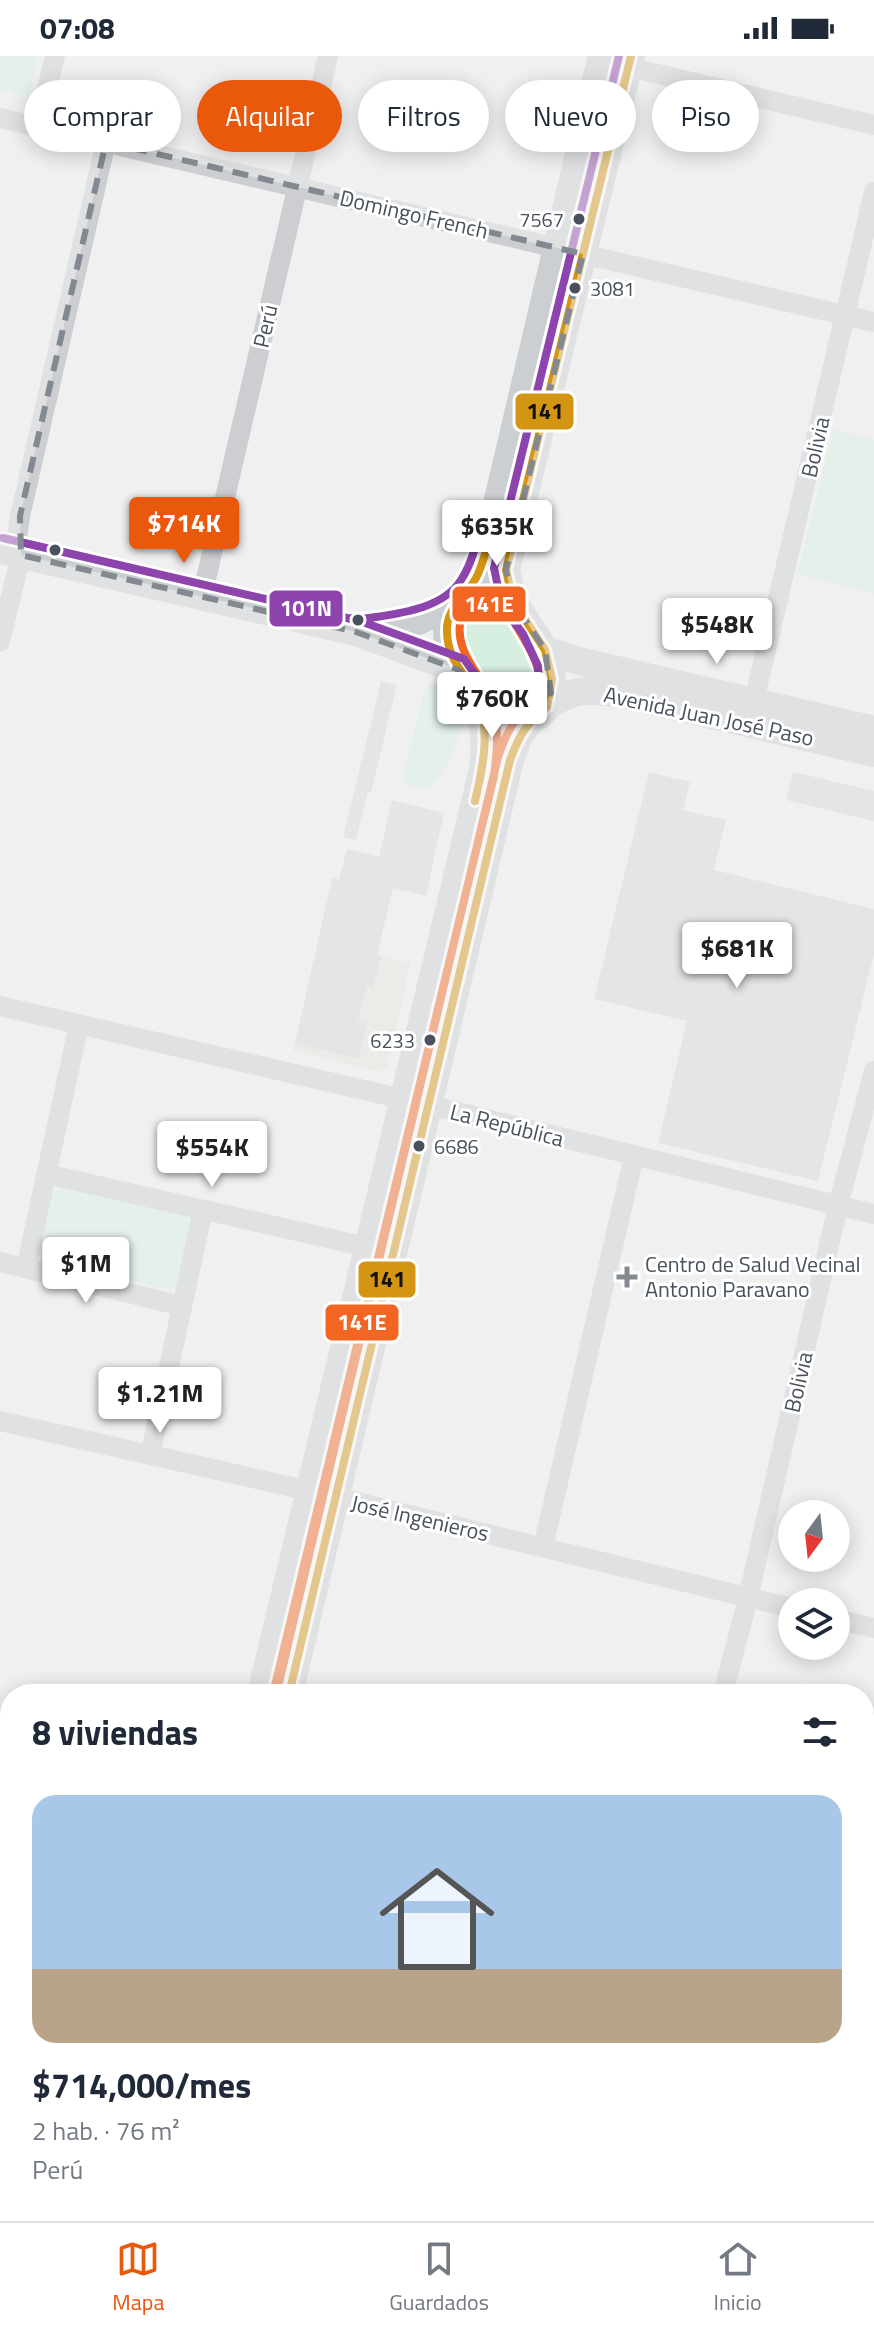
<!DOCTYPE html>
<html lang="es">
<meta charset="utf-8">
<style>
:root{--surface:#fff;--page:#f2f2f3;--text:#1f2937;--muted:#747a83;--line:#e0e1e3;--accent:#ea580c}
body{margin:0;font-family:"Titillium Web",sans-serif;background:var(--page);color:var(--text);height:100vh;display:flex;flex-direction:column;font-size:30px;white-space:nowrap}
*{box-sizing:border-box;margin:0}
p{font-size:26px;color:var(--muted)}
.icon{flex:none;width:44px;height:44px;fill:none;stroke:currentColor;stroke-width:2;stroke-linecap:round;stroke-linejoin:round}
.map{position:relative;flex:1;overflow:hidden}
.sheet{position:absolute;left:0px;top:1628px;width:874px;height:538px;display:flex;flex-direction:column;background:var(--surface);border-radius:32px 32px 0 0;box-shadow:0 4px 20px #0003}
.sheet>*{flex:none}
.hud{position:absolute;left:24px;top:24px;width:826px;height:72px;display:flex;gap:16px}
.needle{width:52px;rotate:195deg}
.tools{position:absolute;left:778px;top:1444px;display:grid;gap:16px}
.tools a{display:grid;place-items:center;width:72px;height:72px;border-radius:50%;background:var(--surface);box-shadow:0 4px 20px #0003;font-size:40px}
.price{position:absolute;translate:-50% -68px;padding:0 18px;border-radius:8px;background:#fff;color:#222;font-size:26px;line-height:52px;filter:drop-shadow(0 2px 4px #0008)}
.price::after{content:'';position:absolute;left:50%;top:48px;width:24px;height:18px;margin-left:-12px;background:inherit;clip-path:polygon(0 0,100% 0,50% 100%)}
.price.current{background:var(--accent);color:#fff}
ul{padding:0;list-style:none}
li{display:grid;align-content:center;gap:16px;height:424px;padding:0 32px}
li+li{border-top:2px solid var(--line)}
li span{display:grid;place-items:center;height:248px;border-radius:24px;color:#555}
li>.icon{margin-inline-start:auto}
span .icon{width:144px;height:144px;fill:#fffc;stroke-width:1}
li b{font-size:34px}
h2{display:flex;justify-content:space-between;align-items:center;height:96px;padding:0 32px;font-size:34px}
.tag{padding:0 28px;border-radius:36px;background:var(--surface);box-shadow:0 4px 20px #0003;font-size:28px;line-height:72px}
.tag.current{background:var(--accent);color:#fff}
.status{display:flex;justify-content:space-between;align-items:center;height:56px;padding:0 40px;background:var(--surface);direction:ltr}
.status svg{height:22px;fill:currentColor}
.tab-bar{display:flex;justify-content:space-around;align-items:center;height:112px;border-top:2px solid var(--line);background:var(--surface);font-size:22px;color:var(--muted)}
.tab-bar a{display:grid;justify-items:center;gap:4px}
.tab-bar .current{color:var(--accent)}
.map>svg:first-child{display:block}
</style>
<div class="status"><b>07:08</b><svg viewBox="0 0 49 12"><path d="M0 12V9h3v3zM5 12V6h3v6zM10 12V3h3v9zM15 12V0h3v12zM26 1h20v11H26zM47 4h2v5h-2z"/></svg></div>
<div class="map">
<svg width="874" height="2165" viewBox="0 0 874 2165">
<rect width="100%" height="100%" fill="#f1f0f0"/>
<path fill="#e5e4de" d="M319,885L411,907L387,1011L375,1015L293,995Z"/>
<path fill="#d6efe1" d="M0,0H38L29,40L0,33Z
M833,373L874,383V538L797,519Z
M472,546L506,554C530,590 545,600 536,646L518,652L495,643L476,619L460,589V556Z
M437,627L463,666C458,683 446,721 430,730C421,735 412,732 404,728L402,719L424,637L429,630Z
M61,1132L187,1160L191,1168L176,1230L170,1234L47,1206L41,1197L52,1138Z"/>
<path fill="#d8d8da" d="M381,625L397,629L371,737L368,736L356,784L343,781Z
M649,716L690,726L683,754L726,764L714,814L874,853V898L818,1125L658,1087L687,965L594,943Z
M793,716L874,735V765L786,744Z
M392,744L444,757L426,840L393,832L377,899L381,900L373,932L367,930L358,964L367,967L359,1003L295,988L332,822L339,824L347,793L379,801Z"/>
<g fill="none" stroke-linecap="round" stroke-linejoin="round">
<path stroke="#ccced1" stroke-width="20" d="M628,11L874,69
M0,62L874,266
M38,70L55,0
M202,540L328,0
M0,586L21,499L17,482L20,460L106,86
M754,645L874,136
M0,950L429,1049L874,1158
M46,1118L367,1191
M0,1206L182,1250
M26,1212L79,968
M0,1365L323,1438L792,1552
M150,1399L203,1154
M543,1491L634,1100
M836,1563L874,1572
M723,1638L748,1542L838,1150L874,1015
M864,1718L874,1720
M0,1974L10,1976
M784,2156L823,2165
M595,2165L597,2156
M740,2165L742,2156"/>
<path stroke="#ccced1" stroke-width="24" d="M0,1669L10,1672
M864,1871L874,1873"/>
<path stroke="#cccfd2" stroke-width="28" d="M0,494L356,576L459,614
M468,536L478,515L493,465L602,0
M513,545L506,514L631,0
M451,550C448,564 445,578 449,592C459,625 492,672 532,662C540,661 545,653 551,648C576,631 593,634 622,638L874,697
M361,575L418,565L451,550L468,536H484L499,539L513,545L545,594L552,623L547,651
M545,594L583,606L874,674
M261,1638L482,717C487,689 484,667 476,640
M289,1638L510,704L519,680L533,662
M141,2165L143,2156
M166,2165L168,2156"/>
<g stroke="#fff" stroke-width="14">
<path id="bus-1" d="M475,745C483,711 491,675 477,642C467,618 448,607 447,576C446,549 468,541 478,518C487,497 491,475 496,453
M289,1638L510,704C519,680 526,667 547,651L552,623L545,594L513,545L506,514L631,0"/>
</g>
<g stroke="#fff" stroke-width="14">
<path id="bus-2" d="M273,1638L494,720C497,697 499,675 494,652C486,621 452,598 461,562C462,556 465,551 472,549C481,546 494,548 502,552C509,556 513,565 517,571C529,591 546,616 537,640C533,651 521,658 513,668C506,678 502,690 498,701L277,1635"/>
</g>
<g stroke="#fff" stroke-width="14">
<path id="bus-3" d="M3,482L360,565L464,603L485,632L495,641L506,648L518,651L529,650L537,644L539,636L538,610L523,578L502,550L494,512L619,0
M352,562L357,564C390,558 441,556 461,524C475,503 479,475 484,451"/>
</g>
<use href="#bus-1" stroke="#d49512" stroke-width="8"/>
<use href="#bus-2" stroke="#f26522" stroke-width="8"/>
<use href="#bus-3" stroke="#8e44ad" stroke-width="8"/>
</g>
<path d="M0 0H874V2165H0ZM106,86L583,198L506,514L513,545L545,594L551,637L541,658L517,663L476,640L459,614L356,576L21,499L20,460Z" fill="#f1f0f0" fill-opacity=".55" fill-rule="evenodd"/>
<path fill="none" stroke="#838990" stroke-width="6" stroke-dasharray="16 10" stroke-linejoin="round" d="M106,86L583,198L506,514L513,545L545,594L551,637L541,658L517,663L476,640L459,614L356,576L21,499L20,460Z"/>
<g fill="#48515c" stroke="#fff" stroke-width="3">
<circle cx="579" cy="163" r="7"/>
<circle cx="575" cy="232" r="7"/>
<circle cx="55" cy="494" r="7"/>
<circle cx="358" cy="564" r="7"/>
<circle cx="430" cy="984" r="7"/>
<circle cx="419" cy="1090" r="7"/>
</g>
<path fill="#838990" stroke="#fff" stroke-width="3" d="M623 1209h8v8h8v8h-8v8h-8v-8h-8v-8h8z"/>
<g text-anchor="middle" stroke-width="6" stroke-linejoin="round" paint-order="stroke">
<g font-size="20" fill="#48515c" stroke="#fff" text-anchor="end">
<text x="564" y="171">7567</text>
<text x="590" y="240" text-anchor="start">3081</text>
<text x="415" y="992">6233</text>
<text x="434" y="1098" text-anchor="start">6686</text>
</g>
<g font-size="22" fill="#48515c" stroke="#fff">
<text transform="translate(414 158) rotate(13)" y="8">Domingo French</text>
<text transform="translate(265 270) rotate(-77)" y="8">Perú</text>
<text transform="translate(815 391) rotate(-77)" y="8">Bolivia</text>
<text transform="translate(709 660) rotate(12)" y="8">Avenida Juan José Paso</text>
<text transform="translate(507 1069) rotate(14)" y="8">La República</text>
<text transform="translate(798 1326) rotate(-77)" y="8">Bolivia</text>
<text transform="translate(420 1462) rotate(13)" y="8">José Ingenieros</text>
</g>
<g font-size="22" fill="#48515c" stroke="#fff" text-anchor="start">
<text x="645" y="1216">Centro de Salud Vecinal<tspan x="645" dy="25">Antonio Paravano</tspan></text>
</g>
</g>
<g stroke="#fff" stroke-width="3">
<rect x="514" y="336" width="61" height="39" rx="8" fill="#d49512"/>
<rect x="451" y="529" width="76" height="38" rx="8" fill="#f26522"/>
<rect x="268" y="533" width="76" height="39" rx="8" fill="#8e44ad"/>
<rect x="357" y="1204" width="60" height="39" rx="8" fill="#d49512"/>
<rect x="324" y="1247" width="76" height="39" rx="8" fill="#f26522"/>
</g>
<g font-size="22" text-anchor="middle" font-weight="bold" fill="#fff">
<text x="489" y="556">141E</text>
<text x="306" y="560">101N</text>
<text x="362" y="1274">141E</text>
</g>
<g font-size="22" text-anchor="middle" font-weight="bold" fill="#111">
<text x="545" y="363">141</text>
<text x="387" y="1231">141</text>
</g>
</svg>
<div class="tools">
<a><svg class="needle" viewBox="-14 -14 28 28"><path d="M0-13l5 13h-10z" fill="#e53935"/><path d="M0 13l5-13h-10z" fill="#747a83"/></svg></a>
<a><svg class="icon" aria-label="layers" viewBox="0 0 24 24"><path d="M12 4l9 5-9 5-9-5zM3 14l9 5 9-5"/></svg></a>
</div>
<b class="price current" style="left:184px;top:509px">$714K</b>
<b class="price" style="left:497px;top:512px">$635K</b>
<b class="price" style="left:717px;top:610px">$548K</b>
<b class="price" style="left:492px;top:684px">$760K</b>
<b class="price" style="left:737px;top:934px">$681K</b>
<b class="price" style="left:212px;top:1133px">$554K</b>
<b class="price" style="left:86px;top:1249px">$1M</b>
<b class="price" style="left:160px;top:1379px">$1.21M</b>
<div class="hud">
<a class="tag">Comprar</a>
<a class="tag current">Alquilar</a>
<a class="tag">Filtros</a>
<a class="tag">Nuevo</a>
<a class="tag">Piso</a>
</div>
<section class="sheet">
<h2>8 viviendas<svg class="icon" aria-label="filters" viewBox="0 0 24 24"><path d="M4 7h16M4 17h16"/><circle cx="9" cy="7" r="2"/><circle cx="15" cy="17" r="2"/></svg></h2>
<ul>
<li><span style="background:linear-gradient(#a9c7e8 70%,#b9a48a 0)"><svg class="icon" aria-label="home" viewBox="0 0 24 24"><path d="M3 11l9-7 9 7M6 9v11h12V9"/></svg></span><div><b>$714,000/mes</b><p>2 hab. · 76 m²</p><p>Perú</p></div></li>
</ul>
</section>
</div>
<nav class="tab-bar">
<a class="current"><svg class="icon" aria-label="map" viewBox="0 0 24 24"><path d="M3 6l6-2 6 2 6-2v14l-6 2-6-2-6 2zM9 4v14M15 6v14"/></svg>Mapa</a>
<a><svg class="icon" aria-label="saved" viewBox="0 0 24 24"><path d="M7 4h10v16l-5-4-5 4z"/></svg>Guardados</a>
<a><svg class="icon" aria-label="home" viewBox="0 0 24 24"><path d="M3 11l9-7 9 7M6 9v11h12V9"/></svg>Inicio</a>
</nav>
